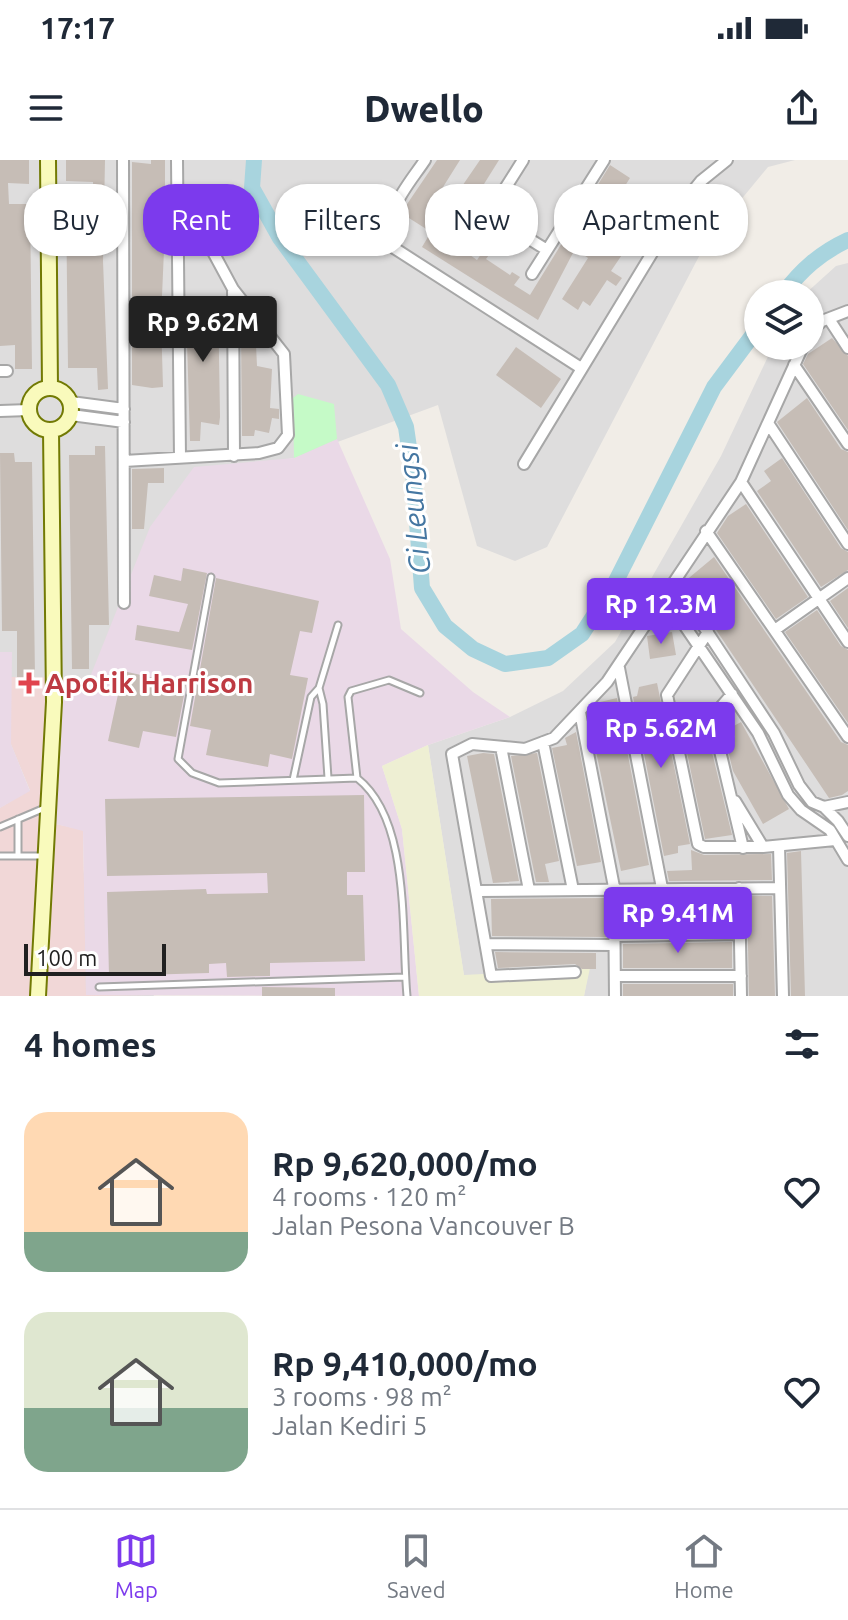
<!DOCTYPE html>
<meta charset="utf-8">
<style>
:root{--surface:#fff;--page:#f2f2f3;--text:#1f2937;--muted:#747a83;--line:#e0e1e3;--accent:#7c3aed}
body{margin:0;font-family:Ubuntu,sans-serif;background:var(--page);color:var(--text);height:100vh;display:flex;flex-direction:column;font-size:30px;white-space:nowrap}
*{box-sizing:border-box;margin:0}
p{font-size:26px;color:var(--muted)}
.icon{flex:none;width:44px;height:44px;fill:none;stroke:currentColor;stroke-width:2;stroke-linecap:round;stroke-linejoin:round}
.map{position:relative;height:836px;overflow:hidden}
.panel{display:flex;flex-direction:column;background:var(--surface);flex:1}
.panel>*{flex:none}
.hud{position:absolute;left:24px;top:24px;width:800px;height:72px;display:flex;gap:16px}
.fabs{position:absolute;left:744px;top:120px;display:grid;gap:16px}
.fabs a{display:grid;place-items:center;width:80px;height:80px;border-radius:50%;background:var(--surface);box-shadow:0 2px 6px #0004;font-size:40px}
.scale{position:absolute;left:24px;bottom:20px;width:142px;box-sizing:border-box;padding-left:8px;border:4px solid #202020;border-top:0;font-size:22px;line-height:28px;white-space:nowrap;color:#202020;-webkit-text-stroke:6px #fff;paint-order:stroke}
.price{position:absolute;translate:-50% -68px;padding:0 18px;border-radius:8px;background:var(--accent);color:#fff;font-size:26px;line-height:52px;filter:drop-shadow(0 2px 4px #0008)}
.price::after{content:'';position:absolute;left:50%;top:48px;width:24px;height:18px;margin-left:-12px;background:inherit;clip-path:polygon(0 0,100% 0,50% 100%)}
.price.active{background:#222;color:#fff}
ul{padding:0;list-style:none}
li{display:flex;align-items:center;gap:24px;height:200px;padding:0 24px}
li span{display:grid;place-items:center;flex:none;width:224px;height:160px;border-radius:24px;color:#555}
li>.icon{margin-inline-start:auto}
span .icon{width:96px;height:96px;fill:#fffc;stroke-width:1}
li b{font-size:34px}
h2{display:flex;justify-content:space-between;align-items:center;height:96px;padding:0 24px;font-size:34px}
.tag{padding:0 28px;border-radius:32px;background:var(--surface);box-shadow:0 2px 6px #0004;font-size:28px;line-height:72px}
.tag.active{background:var(--accent);color:#fff}
.status{display:flex;justify-content:space-between;align-items:center;height:56px;padding:0 40px;background:var(--surface);direction:ltr}
.status svg{height:22px;fill:currentColor}
header{display:flex;justify-content:space-between;align-items:center;height:104px;padding:0 24px;background:var(--surface);font-size:36px;font-weight:800}
.tab-bar{display:flex;justify-content:space-around;align-items:center;height:112px;border-top:2px solid var(--line);background:var(--surface);font-size:22px;color:var(--muted)}
.tab-bar a{display:grid;justify-items:center;gap:4px}
.tab-bar .active{color:var(--accent)}
.map>svg:first-child{display:block}
</style>
<div class="status"><b>17:17</b><svg viewBox="0 0 49 12"><path d="M0 12V9h3v3zM5 12V6h3v6zM10 12V3h3v9zM15 12V0h3v12zM26 1h20v11H26zM47 4h2v5h-2z"/></svg></div>
<header><svg class="icon" aria-label="menu" viewBox="0 0 24 24"><path d="M4 6h16M4 12h16M4 18h16"/></svg>Dwello<svg class="icon" aria-label="share" viewBox="0 0 24 24"><path d="M12 15V3M7 8l5-5 5 5M5 13v7h14v-7"/></svg></header>
<div class="map">
<svg width="848" height="836" viewBox="0 0 848 836">
<rect width="100%" height="100%" fill="#f1ede7"/>
<path fill="#dedddd" d="M0,0H795L768,7L707,81L547,387L515,401L477,386L438,245L294,298L257,304L56,664L154,836H0V648L30,630L11,584V492H0Z
M848,103V836H584L589,808L464,816L428,585L510,557L563,531L615,482L721,296L773,186H810V134H805L836,106Z"/>
<path fill="#f1d7d7" d="M11,517L90,518L59,532L56,664L83,670L86,835L154,836H0V648L30,630L11,584Z"/>
<path fill="#ead9e7" d="M337,279L390,399L401,469L473,532L510,557L428,585L382,606L402,669L419,836L86,835L83,671L56,664L59,531L90,517L150,367L194,307L294,298Z
M0,492H12L11,584L30,631L0,648Z"/>
<path fill="#eeefd3" d="M428,585L464,815L590,808L584,836H419L402,669L382,606Z"/>
<path fill="#c5fac7" d="M298,234L334,244L337,279L294,298L293,238Z"/>
<g fill="none" stroke-linecap="round" stroke-linejoin="round">
<path stroke="#a8d4de" stroke-width="16" d="M254,0L252,28L280,78L388,225L406,267L414,322L422,428L445,466L473,489L505,504L548,498L582,474L615,423L714,227L758,168
M783,134C801,110 820,93 848,80"/>
</g>
<path fill="#c6bdb6" d="M0,0H29V24L8,23L9,44H30L32,209H15V185L0,186Z
M66,0H105L103,101L108,229L98,230L97,208H68L66,38H94L93,22L66,21Z
M151,0H165V67L161,159L163,227L152,228L132,225V2L151,4Z
M437,0H460L433,43L445,51L480,0H499L449,80L477,100L486,87L492,91L486,99L510,115L512,112L520,117L514,125L530,135L610,5L630,18L623,29L653,49L611,111L622,118L616,126L607,120L590,146L583,141L578,150L562,139L588,98L575,89L538,160L422,87L431,72L401,53Z
M205,136H218L220,257L219,265L201,262L200,281H190L186,148L187,139L205,141Z
M241,176L249,177V185H256L257,206L272,209L270,248L279,249V259L272,258L269,273L255,270L254,276H242Z
M832,178L848,196V270L803,204L808,194Z
M516,187L561,219L541,248L496,215Z
M807,238L841,289L848,292V370L777,262Z
M95,286H105L109,465H89V509H72L69,295H95Z
M0,293H14L15,302H32L35,517H17V471H2Z
M782,298L841,388L848,392V410L821,427L757,331L771,321L764,311Z
M164,308V323H148L144,369H132V309Z
M746,344L808,437L776,459L717,373L728,356Z
M714,397L841,582L848,585V631L842,635L829,638L684,422Z
M183,408L207,413L192,490L135,480L137,465L179,472L188,444L149,436L154,415L181,421Z
M216,418L319,441L312,473L300,471L290,515L308,518L292,599L270,594L268,607L206,595L211,570L190,566Z
M848,428V468L830,441Z
M817,450L841,486L848,490V563L785,472Z
M672,472L676,495L650,499L647,476Z
M123,511L186,525L176,577L143,571L139,588L108,581Z
M657,523L690,684L678,686V693L664,696L633,537L637,536L639,527Z
M617,538L649,705L621,711L588,553L602,550L600,542Z
M689,543L691,552L709,548L704,559L732,675L705,679L677,545Z
M741,562L789,649L763,664L733,611L726,582L735,577L730,568Z
M576,572L601,702L577,706L552,588L567,585L565,578Z
M483,593L494,594L519,721L493,723L467,596Z
M537,593L559,701L545,704L549,722H536L511,596Z
M364,635L365,712H347V735H363L365,801L270,803V816L227,817L226,803L209,804V813L109,816L107,732L206,729L207,734L268,733L267,713L107,716L105,639Z
M691,690L704,695L771,694L772,720L669,721L667,711L692,710Z
M801,691L805,836H791L787,693Z
M731,736L732,766L622,768V738Z
M747,736H772L775,836H749Z
M606,738V777L492,776L491,739Z
M732,782V808H623V784Z
M495,792L596,793V809H582L575,804L498,808Z
M623,824H733V836H623Z
M262,827L335,828V836H262Z"/>
<g fill="none" stroke-linecap="round" stroke-linejoin="round">
<g stroke="#a7a7a7" stroke-width="9">
<path id="lane" d="M211,417L178,599L192,613L219,623L357,618
M319,528L323,544L328,618
M293,620L311,537L319,528L338,465
M0,667L47,647
M0,696H42
M18,696V659
M99,827L405,817
M407,836C401,771 411,660 357,618L348,537L351,531L389,520L420,533"/>
</g>
<g stroke="#a7a7a7" stroke-width="14">
<path id="street" d="M123,0L124,443
M177,0L180,298
M425,0C407,27 380,54 394,88L581,208
M489,54L547,90
M477,73L523,0
M532,114L604,0
M233,129L234,296
M829,159L848,188
M810,172L822,161L848,151
M794,205L848,284
M0,211H7
M71,242L124,249
M0,251L29,250
M71,255L124,262
M768,263L848,384
M124,301L259,293L278,288L288,275L284,194L233,129L178,27
M524,304L680,47L701,21L727,0
M741,322L848,482
M706,371L848,577
M675,423L774,573L799,625L812,642L824,647L838,661L848,676
M665,437L758,573L788,635L801,650L830,670L848,700
M776,469L848,418
M708,472L667,535L698,684L704,687H763L835,680
M619,508L662,728
M732,534L712,557L743,688
M580,552L614,727L615,836
M543,582L573,730
M501,587L529,730
M735,641L763,687
M824,647L848,642
M779,686L783,836
M739,728L741,836
M478,731L780,728
M616,776L740,774
M486,784L614,785
M575,812L491,816L452,594L472,584L525,589L554,578L607,522L741,322L803,186
M617,816H741"/>
</g>
<g stroke="#727a04" stroke-width="18">
<path id="secondary" d="M48,0L50,227
M29 249a21 21 0 1 1 42 0a21 21 0 1 1-42 0Z
M38,836L54,542L51,270"/>
</g>
<use href="#lane" stroke="#fff" stroke-width="5"/>
<use href="#street" stroke="#fff" stroke-width="10"/>
<use href="#secondary" stroke="#f9fabc" stroke-width="14"/>
</g>
<path fill="#e0444e" stroke="#fff" stroke-width="3" d="M25 511h8v8h8v8h-8v8h-8v-8h-8v-8h8z"/>
<g text-anchor="middle" stroke-width="6" stroke-linejoin="round" paint-order="stroke">
<g font-size="28" font-weight="bold" fill="#be3a42" stroke="#fff" text-anchor="start">
<text x="45" y="533">Apotik Harrison</text>
</g>
<g font-size="30" font-style="italic" fill="#4577a2" stroke="#fff">
<text transform="translate(414 349) rotate(-96)" y="10">Ci Leungsi</text>
</g>
</g>
</svg>
<div class="fabs">
<a><svg class="icon" aria-label="layers" viewBox="0 0 24 24"><path d="M12 4l9 5-9 5-9-5zM3 14l9 5 9-5"/></svg></a>
</div>
<div class="scale">100 m</div>
<b class="price active" style="left:203px;top:204px">Rp 9.62M</b>
<b class="price" style="left:661px;top:486px">Rp 12.3M</b>
<b class="price" style="left:661px;top:610px">Rp 5.62M</b>
<b class="price" style="left:678px;top:795px">Rp 9.41M</b>
<div class="hud">
<a class="tag">Buy</a>
<a class="tag active">Rent</a>
<a class="tag">Filters</a>
<a class="tag">New</a>
<a class="tag">Apartment</a>
</div>
</div>
<section class="panel">
<h2>4 homes<svg class="icon" aria-label="filters" viewBox="0 0 24 24"><path d="M4 7h16M4 17h16"/><circle cx="9" cy="7" r="2"/><circle cx="15" cy="17" r="2"/></svg></h2>
<ul>
<li><span style="background:linear-gradient(#ffd9b3 75%,#7fa58c 0)"><svg class="icon" aria-label="home" viewBox="0 0 24 24"><path d="M3 11l9-7 9 7M6 9v11h12V9"/></svg></span><div><b>Rp 9,620,000/mo</b><p>4 rooms · 120 m²</p><p>Jalan Pesona Vancouver B</p></div><svg class="icon" aria-label="heart" viewBox="0 0 24 24"><path d="M12 20l-8-8c-3-5 5-10 8-4 3-6 11-1 8 4z"/></svg></li>
<li><span style="background:linear-gradient(#dfe7d0 60%,#7fa58c 0)"><svg class="icon" aria-label="home" viewBox="0 0 24 24"><path d="M3 11l9-7 9 7M6 9v11h12V9"/></svg></span><div><b>Rp 9,410,000/mo</b><p>3 rooms · 98 m²</p><p>Jalan Kediri 5</p></div><svg class="icon" aria-label="heart" viewBox="0 0 24 24"><path d="M12 20l-8-8c-3-5 5-10 8-4 3-6 11-1 8 4z"/></svg></li>
</ul>
</section>
<nav class="tab-bar">
<a class="active"><svg class="icon" aria-label="map" viewBox="0 0 24 24"><path d="M3 6l6-2 6 2 6-2v14l-6 2-6-2-6 2zM9 4v14M15 6v14"/></svg>Map</a>
<a><svg class="icon" aria-label="saved" viewBox="0 0 24 24"><path d="M7 4h10v16l-5-4-5 4z"/></svg>Saved</a>
<a><svg class="icon" aria-label="home" viewBox="0 0 24 24"><path d="M3 11l9-7 9 7M6 9v11h12V9"/></svg>Home</a>
</nav>
